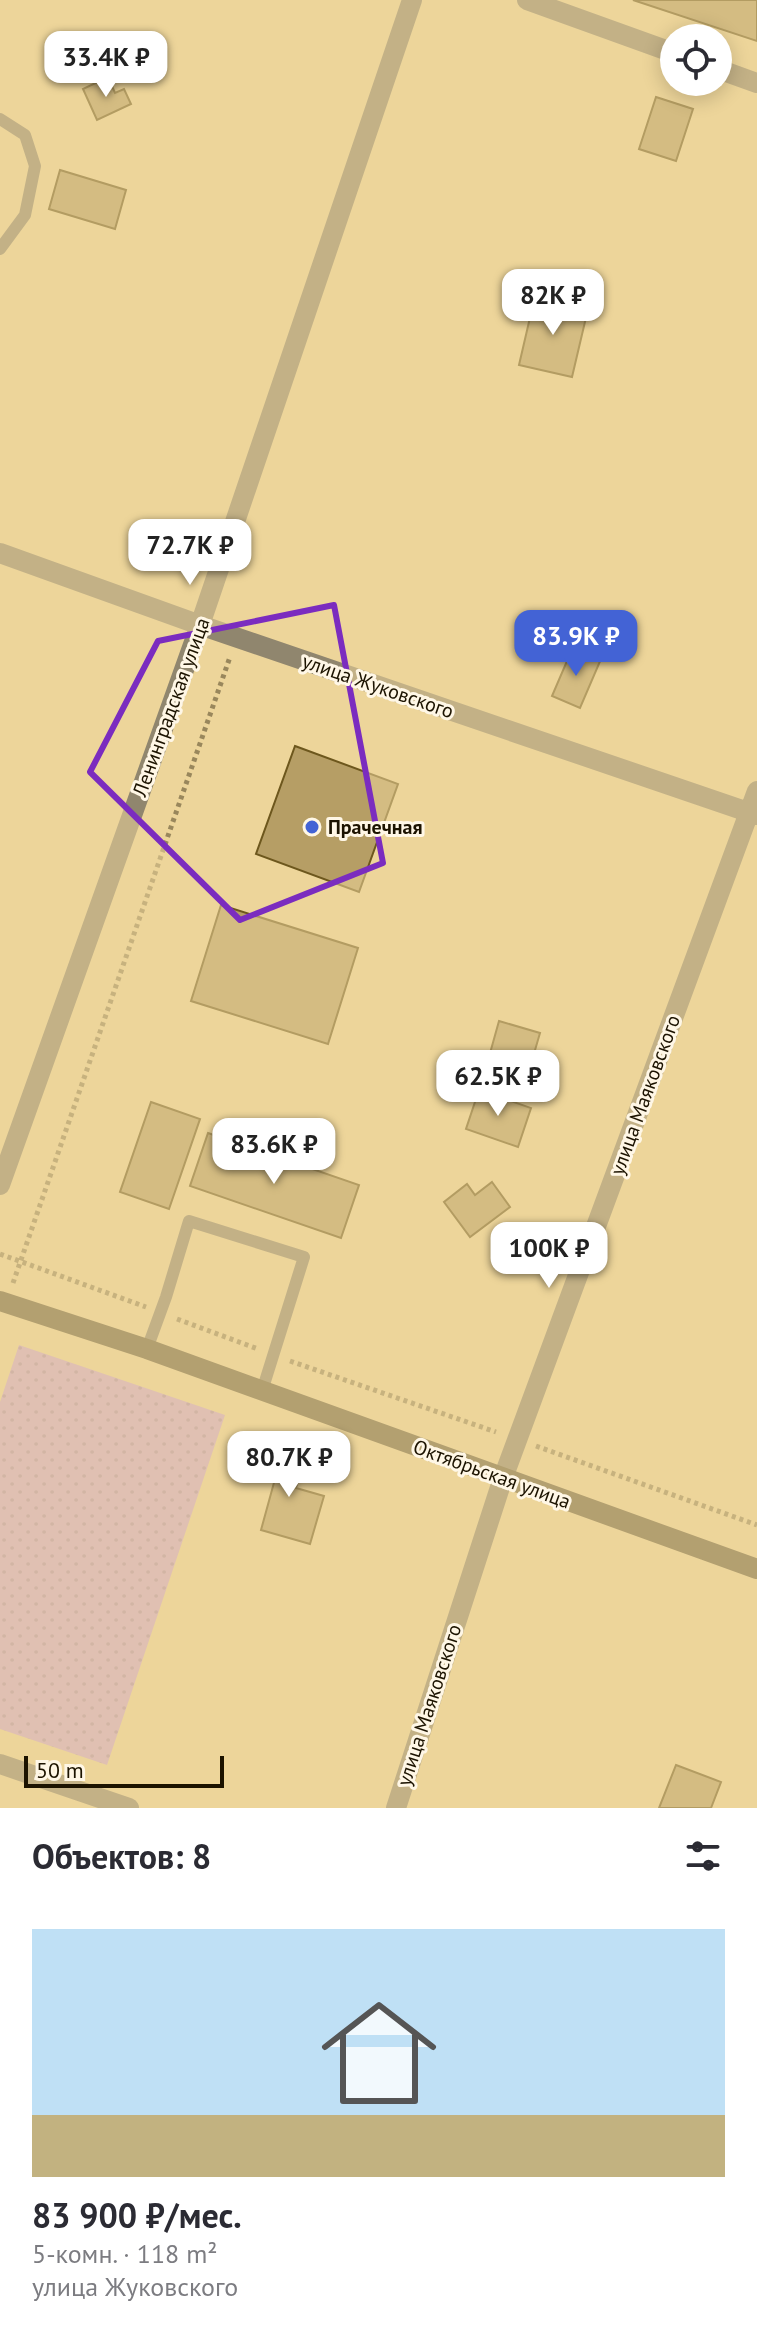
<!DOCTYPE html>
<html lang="ru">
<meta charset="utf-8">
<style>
:root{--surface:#fff;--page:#f7f7f7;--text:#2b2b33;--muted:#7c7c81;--accent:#4363d5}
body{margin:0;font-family:"PT Sans",sans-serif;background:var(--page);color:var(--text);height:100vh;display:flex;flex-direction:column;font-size:30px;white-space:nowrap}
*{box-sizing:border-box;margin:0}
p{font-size:26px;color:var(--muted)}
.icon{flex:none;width:44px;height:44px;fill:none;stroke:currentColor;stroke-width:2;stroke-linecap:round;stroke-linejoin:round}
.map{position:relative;height:1808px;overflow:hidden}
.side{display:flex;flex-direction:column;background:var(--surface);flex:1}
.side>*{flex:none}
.fabs{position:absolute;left:660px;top:24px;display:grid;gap:16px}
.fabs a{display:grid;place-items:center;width:72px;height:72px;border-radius:50%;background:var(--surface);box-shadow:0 4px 20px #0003;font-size:40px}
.scale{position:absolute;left:24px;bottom:20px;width:200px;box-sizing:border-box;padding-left:8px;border:4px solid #1c1300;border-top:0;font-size:22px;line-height:28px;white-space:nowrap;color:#1c1300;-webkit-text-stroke:6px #fff7e6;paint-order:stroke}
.price{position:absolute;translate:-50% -68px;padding:0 18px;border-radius:16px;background:#fff;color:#222;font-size:26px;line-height:52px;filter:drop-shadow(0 2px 4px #0008)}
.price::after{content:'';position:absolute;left:50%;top:48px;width:24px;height:18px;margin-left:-12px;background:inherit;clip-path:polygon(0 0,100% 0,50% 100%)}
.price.on{background:var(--accent);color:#fff}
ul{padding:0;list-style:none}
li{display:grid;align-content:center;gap:16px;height:424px;padding:0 32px}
li span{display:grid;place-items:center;height:248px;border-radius:0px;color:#555}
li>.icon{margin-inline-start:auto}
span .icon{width:144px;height:144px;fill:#fffc;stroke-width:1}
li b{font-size:34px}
h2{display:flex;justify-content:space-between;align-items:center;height:96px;padding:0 32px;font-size:34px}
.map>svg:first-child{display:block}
</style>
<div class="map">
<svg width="757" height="1808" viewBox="0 0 757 1808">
<defs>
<pattern id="grass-dots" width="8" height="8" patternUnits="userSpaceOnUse" patternTransform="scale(2)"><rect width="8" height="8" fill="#d0a7ce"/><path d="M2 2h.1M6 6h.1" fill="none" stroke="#b28faf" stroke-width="1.8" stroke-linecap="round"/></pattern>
</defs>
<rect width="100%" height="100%" fill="#edd59a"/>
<path fill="url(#grass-dots)" d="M19,1345L225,1415L107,1765L0,1729V1402Z"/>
<path fill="#b69e65" stroke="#6d571d" stroke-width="2" d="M633,0H757V41Z
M108,77L115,93L124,89L131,104L97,120L83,89Z
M656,97L693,109L676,161L639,149Z
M60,170L126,190L115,229L49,209Z
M535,296L588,309L572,377L519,365Z
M573,647L601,659L580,708L552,696Z
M295,746L398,784L359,892L256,854Z
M221,905L358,948L328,1044L191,1001Z
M499,1021L540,1033L533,1057L557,1064L547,1099L520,1091L525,1075L487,1064Z
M479,1090L531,1108L518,1147L466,1129Z
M151,1102L200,1119L169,1209L120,1192Z
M208,1133L359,1185L341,1238L190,1186Z
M492,1182L510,1207L470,1237L444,1202L467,1184L475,1195Z
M264,1449L304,1460L296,1488L324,1496L310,1544L261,1530L275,1479L257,1474Z
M676,1765L721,1782L711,1808H659Z"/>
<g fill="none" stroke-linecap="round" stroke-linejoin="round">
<path stroke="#99875c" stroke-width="5" stroke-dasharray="4 4" stroke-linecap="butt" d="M0,1254L146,1307
M13,1283L230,657
M177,1319L258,1349
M290,1361L496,1432
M536,1446L757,1525"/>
<path stroke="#90866e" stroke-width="12" d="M0,119L25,135L35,166L25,215L0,249
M147,1349L166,1297L189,1221L304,1257L262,1391"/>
<path stroke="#90866e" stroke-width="20" d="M527,0L674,53
M718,69L757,83
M0,553L200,625L757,815
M0,1185L200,625L412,0
M0,1764L129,1808
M396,1808L503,1478L757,791"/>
<path stroke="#6d5f3c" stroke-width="20" d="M0,1301L147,1349L757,1569"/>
</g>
<path d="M0 0H757V1808H0ZM334,605L383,863L240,920L90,772L158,641Z" fill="#edd59a" fill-opacity=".55" fill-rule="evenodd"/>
<path fill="none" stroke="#7b2cbf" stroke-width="6" stroke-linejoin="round" d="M334,605L383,863L240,920L90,772L158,641Z"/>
<circle fill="#4363d5" stroke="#fff7e6" stroke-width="3" cx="312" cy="827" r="8"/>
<g text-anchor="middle" stroke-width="6" stroke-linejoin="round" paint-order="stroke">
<g font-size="20" fill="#1c1300" stroke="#fff7e6">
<text transform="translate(378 686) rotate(19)" y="7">улица Жуковского</text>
<text transform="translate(171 707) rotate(-70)" y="7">Ленинградская улица</text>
<text transform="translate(645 1095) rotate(-70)" y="7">улица Маяковского</text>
<text transform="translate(492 1474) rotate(20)" y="7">Октябрьская улица</text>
<text transform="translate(429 1705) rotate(-72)" y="7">улица Маяковского</text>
</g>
<g font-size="20" font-weight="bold" fill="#1c1300" stroke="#fff7e6" text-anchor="start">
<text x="328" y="834">Прачечная</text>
</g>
</g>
</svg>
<div class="fabs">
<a><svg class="icon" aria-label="locate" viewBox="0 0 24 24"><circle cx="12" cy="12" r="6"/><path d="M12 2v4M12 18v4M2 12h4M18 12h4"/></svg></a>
</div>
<div class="scale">50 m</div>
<b class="price" style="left:106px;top:99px">33.4K ₽</b>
<b class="price" style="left:553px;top:337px">82K ₽</b>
<b class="price" style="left:190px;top:587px">72.7K ₽</b>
<b class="price on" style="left:576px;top:678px">83.9K ₽</b>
<b class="price" style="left:498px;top:1118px">62.5K ₽</b>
<b class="price" style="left:274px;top:1186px">83.6K ₽</b>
<b class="price" style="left:549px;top:1290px">100K ₽</b>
<b class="price" style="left:289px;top:1499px">80.7K ₽</b>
</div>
<section class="side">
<h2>Объектов: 8<svg class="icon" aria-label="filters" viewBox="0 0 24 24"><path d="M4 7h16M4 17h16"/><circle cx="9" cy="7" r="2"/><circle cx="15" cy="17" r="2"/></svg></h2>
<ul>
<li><span style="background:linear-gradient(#bfe0f5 75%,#c2b280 0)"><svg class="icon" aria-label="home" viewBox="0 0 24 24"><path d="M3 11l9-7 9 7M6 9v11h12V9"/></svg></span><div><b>83 900 ₽/мес.</b><p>5-комн. · 118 m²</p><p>улица Жуковского</p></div></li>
</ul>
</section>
